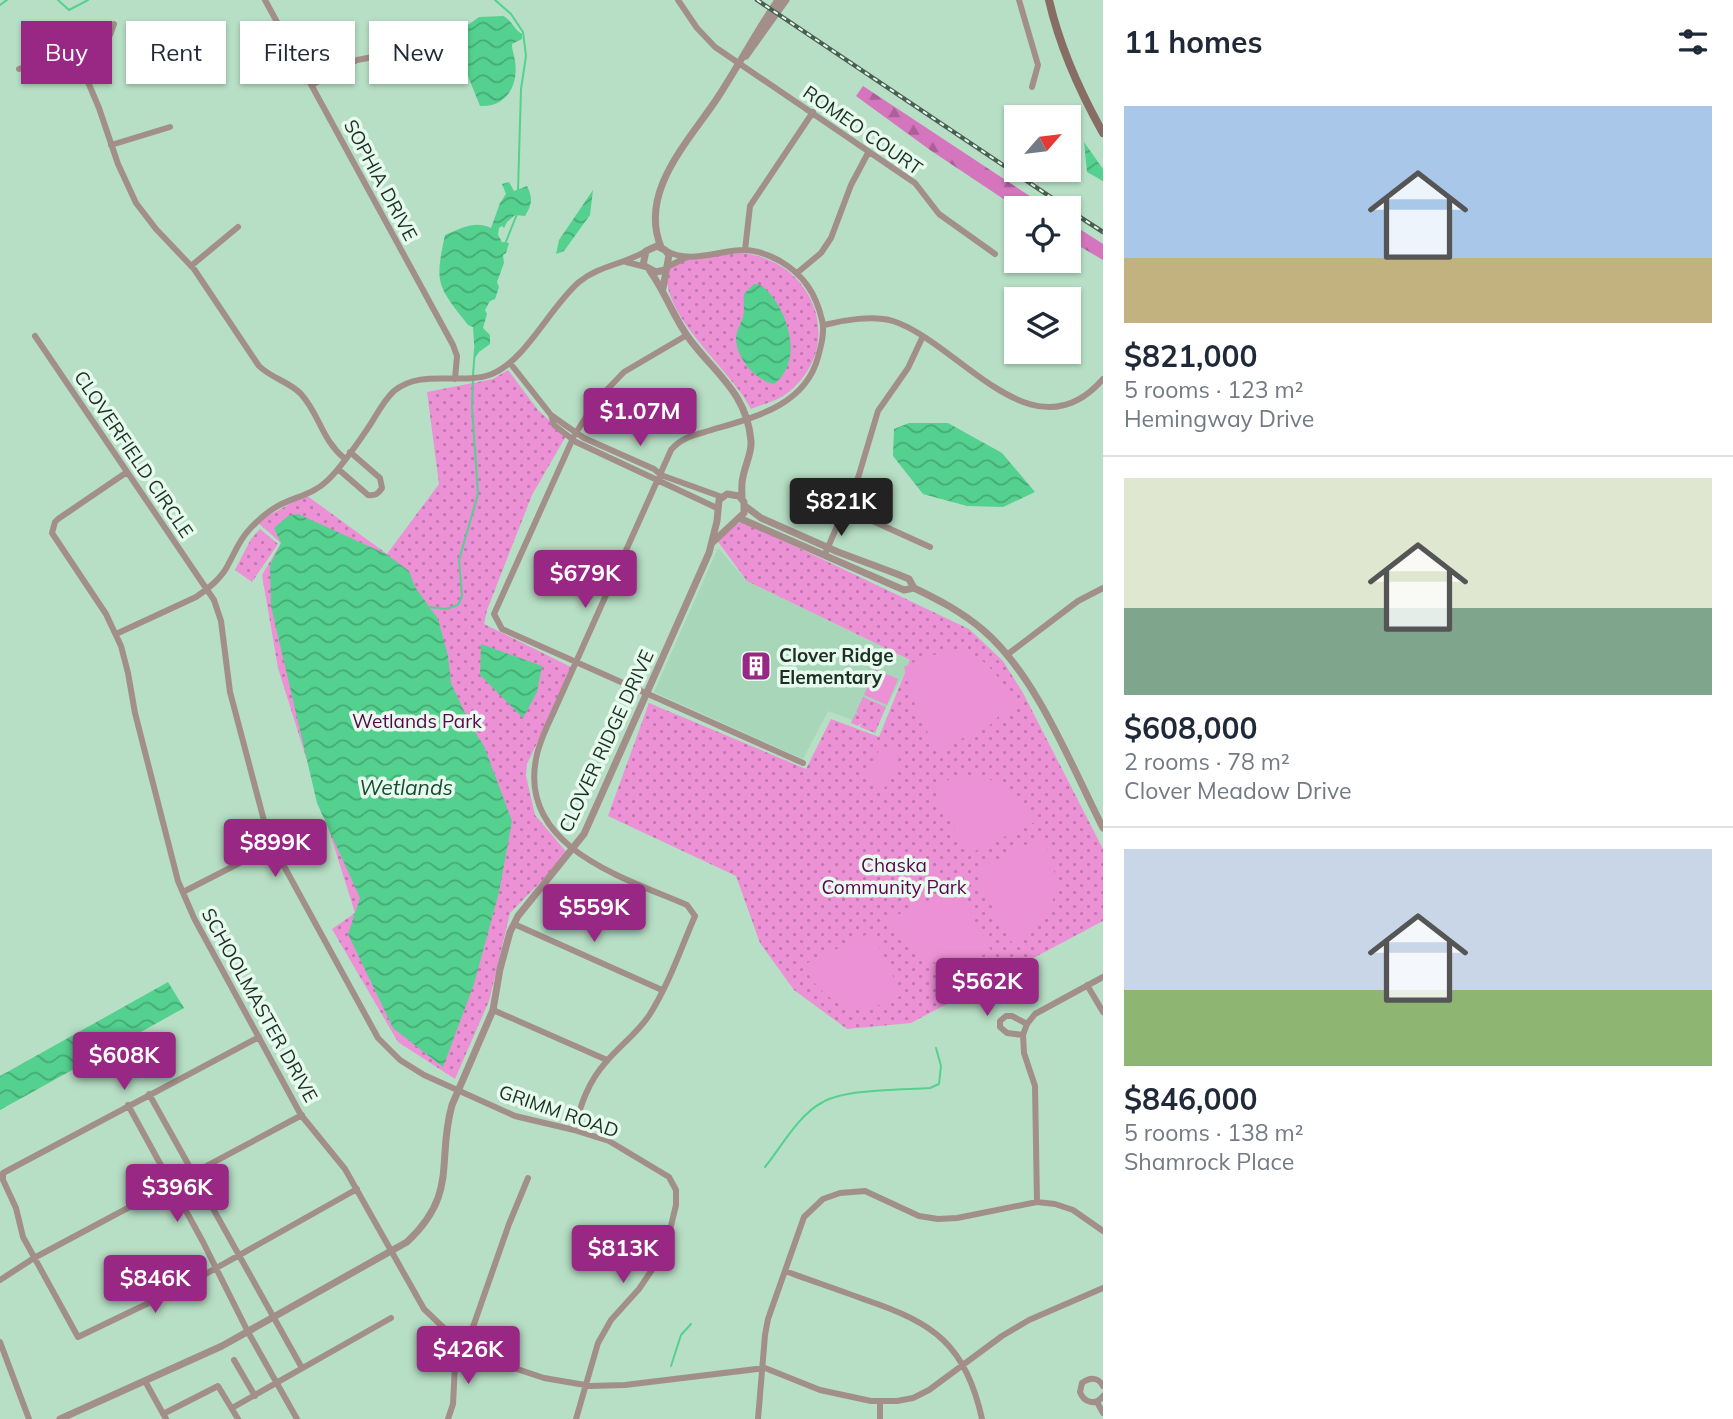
<!DOCTYPE html>
<meta charset="utf-8">
<style>
:root{--surface:#fff;--page:#f2f2f3;--text:#1f2937;--muted:#747a83;--line:#e0e1e3;--accent:#992784}
body{margin:0;font-family:Mulish,sans-serif;background:var(--page);color:var(--text);height:100vh;display:flex;flex-direction:column;font-size:26px;white-space:nowrap}
*{box-sizing:border-box;margin:0}
p{font-size:23px;color:var(--muted)}
.icon{flex:none;width:38px;height:38px;fill:none;stroke:currentColor;stroke-width:2;stroke-linecap:round;stroke-linejoin:round}
.map{position:relative;flex:1;overflow:hidden}
.panel{display:flex;flex-direction:column;background:var(--surface);width:630px}
.panel>*{flex:none}
.hud{position:absolute;left:21px;top:21px;width:665px;height:63px;display:flex;gap:14px}
.needle{width:46px;rotate:62deg}
.tools{position:absolute;left:1004px;top:105px;display:grid;gap:14px}
.tools a{display:grid;place-items:center;width:77px;height:77px;border-radius:0px;background:var(--surface);box-shadow:0 2px 5px #0004;font-size:35px}
.price{position:absolute;translate:-50% -60px;padding:0 16px;border-radius:7px;background:var(--accent);color:#fff;font-size:23px;line-height:46px;filter:drop-shadow(0 2px 4px #0008)}
.price::after{content:'';position:absolute;left:50%;top:42px;width:21px;height:16px;margin-left:-10px;background:inherit;clip-path:polygon(0 0,100% 0,50% 100%)}
.price.selected{background:#222;color:#fff}
ul{padding:0;list-style:none}
li{display:grid;align-content:center;gap:14px;height:371px;padding:0 21px}
li+li{border-top:2px solid var(--line)}
li span{display:grid;place-items:center;height:217px;border-radius:0px;color:#555}
li>.icon{margin-inline-start:auto}
span .icon{width:126px;height:126px;fill:#fffc;stroke-width:1}
li b{font-size:30px}
h2{display:flex;justify-content:space-between;align-items:center;height:84px;padding:0 21px;font-size:30px}
.chip{padding:0 24px;border-radius:0px;background:var(--surface);box-shadow:0 2px 5px #0004;font-size:24px;line-height:63px}
.chip.selected{background:var(--accent);color:#fff}
main{display:flex;flex:1;min-height:0}
.map>svg:first-child{display:block}
</style>
<main>
<div class="map">
<svg width="1103" height="1419" viewBox="0 0 1103 1419">
<defs>
<pattern id="forest-firs" width="22" height="20" patternUnits="userSpaceOnUse" patternTransform="scale(1.75)"><rect width="22" height="20" fill="#d475bd"/><path d="M5 1l3.5 6h-7zM16 11l3.5 6h-7z" fill="#ab6099"/></pattern>
<pattern id="park-dots" width="8" height="8" patternUnits="userSpaceOnUse" patternTransform="scale(1.75)"><rect width="8" height="8" fill="#ec91d5"/><path d="M2 2h.1M6 6h.1" fill="none" stroke="#bf77ad" stroke-width="1.8" stroke-linecap="round"/></pattern>
<pattern id="water-waves" width="16" height="10" patternUnits="userSpaceOnUse" patternTransform="scale(1.75)"><rect width="16" height="10" fill="#54d18e"/><path d="M0 5q4-4 8 0t8 0" fill="none" stroke="#45aa74"/></pattern>
</defs>
<rect width="100%" height="100%" fill="#b7dfc5"/>
<path fill="#a7d6b8" d="M718,548L747,581L911,661L875,728L828,711L803,759L654,692Z"/>
<path fill="url(#forest-firs)" d="M863,86L1048,208H1017L930,150L856,96Z
M1069,222L1103,244V260L1069,240Z"/>
<path fill="url(#park-dots)" d="M742,253C814,260 846,344 790,391C780,400 764,404 751,409C730,368 661,317 667,270L687,259Z
M508,370L538,410L566,436L532,495L487,610L484,624L573,668L527,764L526,776L535,815L568,854L510,913L489,1001L455,1079L398,1042L332,929L355,913L278,668L262,575L281,543L257,522L306,495L387,554L439,484L427,392L493,379Z
M742,521L969,629L1003,661L1023,693L1103,849V921L911,1023L847,1029L794,990L760,943L736,876L608,816L649,703L806,769L831,719L879,737L910,660L747,581L716,539Z
M260,529L278,544L252,582L235,570L251,539Z
M863,697L886,707L875,733L860,727L861,723L858,726L851,723L855,714H859L856,712Z"/>
<path fill="#ec91d5" d="M952,651C985,650 1001,681 1017,705L1000,715L990,725L943,748C923,739 909,688 904,667L924,657Z
M875,669L898,679L887,705L864,695Z
M881,746L901,754L885,788L865,779Z
M957,777C964,777 973,776 980,777C1002,781 1028,800 1035,822L967,855L932,786Z
M1041,837C1066,879 1059,922 1012,943L978,881L980,868Z
M950,890L960,892L991,951C943,976 915,965 889,919Z
M872,932L902,995C862,1020 823,1006 803,965Z"/>
<path fill="url(#water-waves)" d="M503,16C512,20 513,29 522,34V39L512,44C512,50 514,54 515,61C519,85 506,108 480,106L453,39L445,35V30L455,24L465,27L479,17Z
M1084,142L1103,169V181L1087,172Z
M509,182L514,191L527,186C533,198 532,205 525,216L515,215L507,222L504,228L502,226L499,228L498,235L502,242L509,243L506,253L503,255L504,263L497,282L499,287L495,299L490,301L485,310L487,314L483,328L490,335V344L479,352L475,358L473,327L468,325C438,286 434,285 445,235C461,228 475,220 491,228L500,203L506,194L502,184Z
M593,190L590,215L564,251L556,254L559,240Z
M754,284C762,284 766,289 771,295C790,318 802,363 774,384C756,381 736,358 736,338C736,331 741,324 743,317C745,309 743,301 744,294Z
M909,423H948L1002,453L1035,492L1003,507L967,506L923,494L893,456L894,429Z
M298,514L386,554L409,571L415,587L438,619L448,656L451,683L471,726L484,746L512,821L499,892L474,984L443,1067L393,1028L348,934L360,898L317,803L271,606L270,565L281,543L274,528L288,516Z
M481,644L542,666L537,692L523,718L480,675Z
M168,982L184,1008L0,1110V1076Z"/>
<g fill="none" stroke-linecap="round" stroke-linejoin="round">
<path stroke="#54d18e" stroke-width="2" d="M58,0L69,10L88,0
M495,0L511,14L523,32L526,56L521,89L518,191
M0,5L7,0
M505,244L517,214
M473,375L475,349
M430,607L446,609L458,605L462,596L459,560L478,494L472,407L473,380
M765,1167C782,1146 798,1115 823,1102C846,1089 902,1090 930,1088L939,1084L941,1066L936,1048
M671,1366L681,1335L691,1324"/>
<path stroke="#a28f89" stroke-width="6" d="M265,0L453,345L457,356L455,379
M678,0L697,28L715,47L906,177L915,183L939,214L995,254
M1019,0L1038,65L1032,87
M74,49L99,108L118,164L136,203L156,229L194,269L259,366C271,378 290,382 301,394C320,415 321,439 345,459
M19,69L110,35L114,24
M312,85L357,60L373,57
M111,145L170,127
M665,250C689,265 719,250 744,250C756,250 769,255 780,261C804,275 816,294 822,320C825,332 821,346 818,357C805,407 751,418 708,431C694,435 681,438 671,450L555,709C548,725 539,741 536,759C519,848 625,878 687,905L695,916
M745,250L750,206L813,112
M626,262L646,267
M191,266L238,227
M667,267L687,257
M797,273L821,253L831,238L851,185L868,153
M824,325C843,320 873,315 893,321C960,343 1033,460 1103,379
M687,335L624,372L596,401L574,436L494,614L502,629L803,763
M35,336L214,600L221,621L230,692L266,828L273,846L378,1038L400,1060L424,1075L515,1116L574,1130L609,1141L669,1177L676,1190V1205L669,1234L658,1261L639,1289L611,1320L598,1343L576,1419
M510,363L551,415L565,425L584,438L654,469L661,475L722,497
M551,415L554,425L576,442L717,508
M338,469L368,495C375,496 378,494 382,488L380,478L350,452
M127,472L58,519L55,522L52,533L106,614L121,646L128,673L135,713L178,881L194,918L301,1115L345,1169L424,1309L447,1331L505,1365L544,1378L591,1386L625,1385L765,1368L820,1390L871,1401H897L913,1398L929,1390L1002,1336L1029,1320L1103,1288
M844,508L930,547
M825,554L858,478L878,411L908,368L923,336
M116,634L196,597C209,588 222,578 229,563C235,552 239,541 248,531C256,522 266,513 276,507C293,497 313,495 328,480C344,464 357,444 370,425C377,414 384,400 394,391C422,368 461,386 492,374C526,360 550,307 579,282C600,265 623,265 646,251
M1008,654L1078,601L1103,588
M183,892L273,846
M514,924L662,990
M1087,985L1103,1012
M493,1010L607,1060
M1023,1035L1007,1033L1000,1027V1021L1006,1016H1012L1027,1024
M259,1037L3,1173V1180L16,1208L23,1237L78,1337L186,1285L357,1189
M149,1094L302,1368
M128,1105L203,1242L248,1332L297,1419
M574,1130C581,1104 588,1082 606,1062C620,1045 638,1033 650,1014C669,984 681,948 695,916
M1037,1202L1035,1086L1024,1053L1023,1035L1027,1024L1035,1014L1103,977
M785,1271C812,1281 839,1290 866,1300C934,1323 966,1345 982,1419
M0,1280L34,1258L302,1115
M0,1342L29,1419
M234,1360L255,1396
M145,1381L166,1419
M1103,1386C1098,1377 1090,1377 1082,1383L1080,1392C1084,1403 1096,1406 1103,1396
M880,1402V1419
M1097,1402L1103,1413
M232,1408L391,1318
M163,1414L218,1386L238,1419
M448,1419L453,1404L455,1365L467,1344L509,1224L528,1178
M758,1419L765,1335L768,1319L804,1217L823,1199L840,1193L865,1191L919,1216L938,1219L957,1218L1037,1202L1055,1204L1073,1210L1103,1231"/>
<path stroke="#a28f89" stroke-width="7" d="M746,56L786,0
M661,247C638,191 690,140 718,97C739,65 756,32 778,0
M650,271C666,293 674,319 691,341C717,375 747,394 751,441C752,453 745,465 743,477C741,484 742,492 742,499
M663,288L669,255L665,250L657,246L646,251L643,265L656,272L665,270
M745,506L761,518L838,552L897,574L909,579L914,588
M739,518L904,590L914,588
M914,588C939,600 962,612 983,630C1036,675 1071,765 1103,828
M60,1419L222,1346L407,1242C459,1193 436,1162 452,1105L493,1010L500,969L510,932L518,916L584,834L709,553L717,521L719,500L727,494L739,496L744,502V513L713,542"/>
<path stroke="#886d65" stroke-width="8" d="M1049,0C1060,48 1079,90 1103,133"/>
<g stroke="#485f51" stroke-width="4.5">
<path id="rail" d="M757,0L1067,208
M1069,210L1103,232"/>
</g>
<use href="#rail" stroke="#e6faed" stroke-width="2" stroke-dasharray="5" stroke-linecap="butt"/>
</g>
<defs>
<g id="building-square" transform="scale(1.575)"><rect x="-9" y="-9" width="18" height="18" rx="4" fill="#992784" stroke="#e6faed"/><path d="M-4-6H4V6H1V3H-1V6H-4ZM-2.5-4.3h1.7v1.8h-1.7ZM.8-4.3h1.7v1.8H.8ZM-2.5-1h1.7V.8h-1.7ZM.8-1h1.7V.8H.8Z" fill="#fff"/></g>
</defs>
<g fill-rule="evenodd">
<use href="#building-square" x="756" y="666"/>
</g>
<g text-anchor="middle" stroke-width="7" stroke-linejoin="round" paint-order="stroke">
<g font-size="19" fill="#1e2e24" stroke="#e6faed">
<text transform="translate(863 130) rotate(35)" y="7">ROMEO COURT</text>
<text transform="translate(381 180) rotate(62)" y="7">SOPHIA DRIVE</text>
<text transform="translate(134 454) rotate(56)" y="7">CLOVERFIELD CIRCLE</text>
<text transform="translate(606 741) rotate(-65)" y="7">CLOVER RIDGE DRIVE</text>
<text transform="translate(260 1005) rotate(61)" y="7">SCHOOLMASTER DRIVE</text>
<text transform="translate(559 1111) rotate(19)" y="7">GRIMM ROAD</text>
</g>
<g font-size="19" font-weight="bold" fill="#1e2e24" stroke="#e6faed" text-anchor="start">
<text x="779" y="662">Clover Ridge<tspan x="779" dy="22">Elementary</tspan></text>
</g>
<g font-size="19" fill="#5e0350" stroke="#e6faed">
<text x="417" y="728">Wetlands Park</text>
<text x="894" y="872">Chaska<tspan x="894" dy="22">Community Park</tspan></text>
</g>
<g font-size="21" font-style="italic" fill="#1a4c31" stroke="#e6faed">
<text x="406" y="795">Wetlands</text>
</g>
</g>
</svg>
<div class="tools">
<a><svg class="needle" viewBox="-14 -14 28 28"><path d="M0-13l5 13h-10z" fill="#e53935"/><path d="M0 13l5-13h-10z" fill="#747a83"/></svg></a>
<a><svg class="icon" aria-label="locate" viewBox="0 0 24 24"><circle cx="12" cy="12" r="6"/><path d="M12 2v4M12 18v4M2 12h4M18 12h4"/></svg></a>
<a><svg class="icon" aria-label="layers" viewBox="0 0 24 24"><path d="M12 4l9 5-9 5-9-5zM3 14l9 5 9-5"/></svg></a>
</div>
<b class="price" style="left:640px;top:448px">$1.07M</b>
<b class="price selected" style="left:841px;top:538px">$821K</b>
<b class="price" style="left:585px;top:610px">$679K</b>
<b class="price" style="left:275px;top:879px">$899K</b>
<b class="price" style="left:594px;top:944px">$559K</b>
<b class="price" style="left:987px;top:1018px">$562K</b>
<b class="price" style="left:124px;top:1092px">$608K</b>
<b class="price" style="left:177px;top:1224px">$396K</b>
<b class="price" style="left:623px;top:1285px">$813K</b>
<b class="price" style="left:155px;top:1315px">$846K</b>
<b class="price" style="left:468px;top:1386px">$426K</b>
<div class="hud">
<a class="chip selected">Buy</a>
<a class="chip">Rent</a>
<a class="chip">Filters</a>
<a class="chip">New</a>
</div>
</div>
<section class="panel">
<h2>11 homes<svg class="icon" aria-label="filters" viewBox="0 0 24 24"><path d="M4 7h16M4 17h16"/><circle cx="9" cy="7" r="2"/><circle cx="15" cy="17" r="2"/></svg></h2>
<ul>
<li><span style="background:linear-gradient(#a9c7e8 70%,#c2b280 0)"><svg class="icon" aria-label="home" viewBox="0 0 24 24"><path d="M3 11l9-7 9 7M6 9v11h12V9"/></svg></span><div><b>$821,000</b><p>5 rooms · 123 m²</p><p>Hemingway Drive</p></div></li>
<li><span style="background:linear-gradient(#dfe7d0 60%,#7fa58c 0)"><svg class="icon" aria-label="home" viewBox="0 0 24 24"><path d="M3 11l9-7 9 7M6 9v11h12V9"/></svg></span><div><b>$608,000</b><p>2 rooms · 78 m²</p><p>Clover Meadow Drive</p></div></li>
<li><span style="background:linear-gradient(#c9d6e8 65%,#8fb573 0)"><svg class="icon" aria-label="home" viewBox="0 0 24 24"><path d="M3 11l9-7 9 7M6 9v11h12V9"/></svg></span><div><b>$846,000</b><p>5 rooms · 138 m²</p><p>Shamrock Place</p></div></li>
</ul>
</section>
</main>
